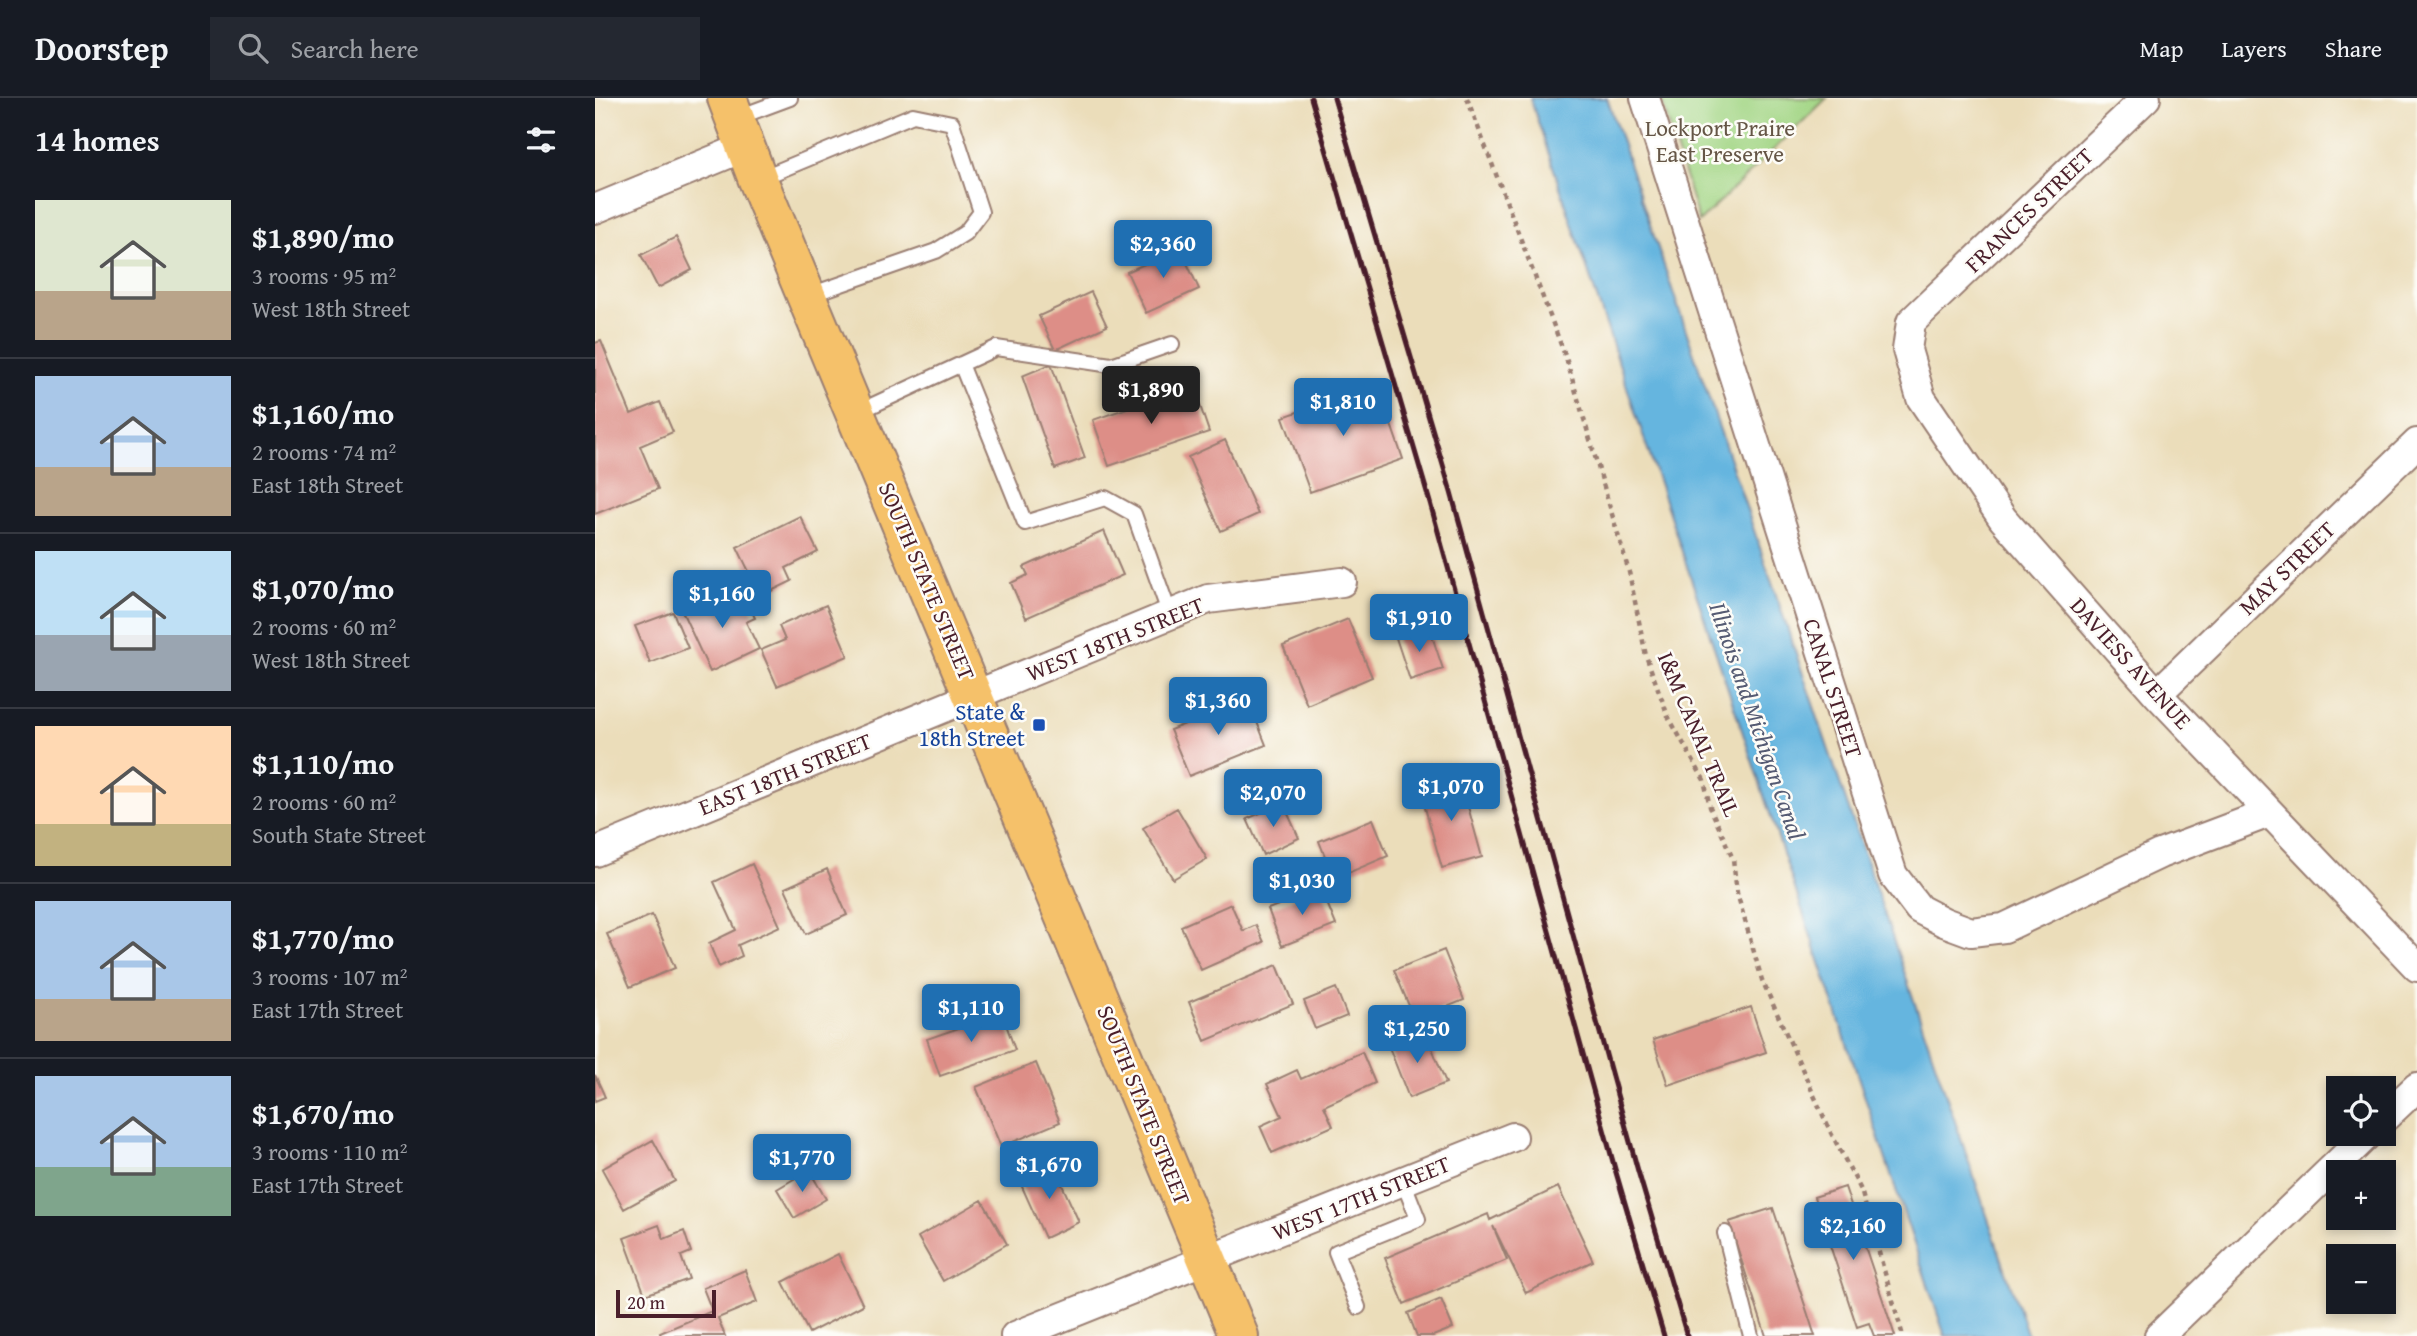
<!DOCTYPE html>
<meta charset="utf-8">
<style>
:root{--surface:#171b24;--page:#242831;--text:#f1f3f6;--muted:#9ea1a6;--line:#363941;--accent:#1f6fb2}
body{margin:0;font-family:"Gentium Book Plus",serif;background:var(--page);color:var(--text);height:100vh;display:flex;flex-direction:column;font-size:26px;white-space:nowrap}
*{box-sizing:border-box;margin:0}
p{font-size:23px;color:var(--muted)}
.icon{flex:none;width:38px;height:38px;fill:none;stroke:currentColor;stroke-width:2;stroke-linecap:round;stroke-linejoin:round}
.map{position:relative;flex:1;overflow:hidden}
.side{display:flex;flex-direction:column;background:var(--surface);width:595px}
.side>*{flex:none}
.buttons{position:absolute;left:1731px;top:978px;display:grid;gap:14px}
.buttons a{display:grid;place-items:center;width:70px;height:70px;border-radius:0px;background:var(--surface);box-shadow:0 4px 10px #0003;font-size:35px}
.scale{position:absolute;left:21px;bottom:18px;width:100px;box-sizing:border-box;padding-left:7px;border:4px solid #4a1f2b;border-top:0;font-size:19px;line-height:24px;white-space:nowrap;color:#4a1f2b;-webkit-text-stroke:5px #fdfcf7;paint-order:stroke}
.price{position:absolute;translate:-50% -60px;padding:0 16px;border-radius:7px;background:var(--accent);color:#fff;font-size:23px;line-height:46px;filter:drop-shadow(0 2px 4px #0008)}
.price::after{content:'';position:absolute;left:50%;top:42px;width:21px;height:16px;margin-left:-10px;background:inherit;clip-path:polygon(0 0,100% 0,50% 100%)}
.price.on{background:#222;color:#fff}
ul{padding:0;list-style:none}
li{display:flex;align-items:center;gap:21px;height:175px;padding:0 35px}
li+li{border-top:2px solid var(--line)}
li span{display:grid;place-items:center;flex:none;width:196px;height:140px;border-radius:0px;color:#555}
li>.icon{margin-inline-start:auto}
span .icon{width:84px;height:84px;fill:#fffc;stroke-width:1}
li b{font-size:30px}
h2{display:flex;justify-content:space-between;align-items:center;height:84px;padding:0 35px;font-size:30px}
header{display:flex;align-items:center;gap:42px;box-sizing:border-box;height:98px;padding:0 35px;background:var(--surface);border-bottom:2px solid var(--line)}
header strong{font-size:33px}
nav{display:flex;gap:38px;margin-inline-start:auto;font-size:24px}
.search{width:490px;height:63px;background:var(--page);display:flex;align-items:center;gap:18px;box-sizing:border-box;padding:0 24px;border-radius:0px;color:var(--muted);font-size:26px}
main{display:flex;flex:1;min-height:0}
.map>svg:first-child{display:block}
</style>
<header>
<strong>Doorstep</strong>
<div class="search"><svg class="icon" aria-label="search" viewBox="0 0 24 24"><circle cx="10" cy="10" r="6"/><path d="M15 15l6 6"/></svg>Search here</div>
<nav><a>Map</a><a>Layers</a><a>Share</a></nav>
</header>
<main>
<section class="side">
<h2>14 homes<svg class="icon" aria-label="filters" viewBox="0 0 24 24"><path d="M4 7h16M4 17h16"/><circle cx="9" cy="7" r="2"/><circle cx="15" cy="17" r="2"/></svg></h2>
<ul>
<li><span style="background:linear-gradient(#dfe7d0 65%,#b9a48a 0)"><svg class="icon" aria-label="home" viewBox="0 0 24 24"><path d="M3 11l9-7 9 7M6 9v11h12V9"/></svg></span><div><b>$1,890/mo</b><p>3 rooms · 95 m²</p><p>West 18th Street</p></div></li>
<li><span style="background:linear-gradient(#a9c7e8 65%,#b9a48a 0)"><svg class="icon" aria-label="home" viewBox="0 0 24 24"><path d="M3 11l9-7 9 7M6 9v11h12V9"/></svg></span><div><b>$1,160/mo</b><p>2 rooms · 74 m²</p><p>East 18th Street</p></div></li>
<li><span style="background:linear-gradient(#bfe0f5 60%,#9aa5b1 0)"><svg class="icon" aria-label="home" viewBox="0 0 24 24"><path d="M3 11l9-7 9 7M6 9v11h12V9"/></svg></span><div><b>$1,070/mo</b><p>2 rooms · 60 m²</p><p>West 18th Street</p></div></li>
<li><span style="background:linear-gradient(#ffd9b3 70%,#c2b280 0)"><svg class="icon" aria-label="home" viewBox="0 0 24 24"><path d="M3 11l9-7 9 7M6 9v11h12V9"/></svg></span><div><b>$1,110/mo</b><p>2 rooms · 60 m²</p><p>South State Street</p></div></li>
<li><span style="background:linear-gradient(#a9c7e8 70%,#b9a48a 0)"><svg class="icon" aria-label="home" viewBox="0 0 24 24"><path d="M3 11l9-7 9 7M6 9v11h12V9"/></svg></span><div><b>$1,770/mo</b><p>3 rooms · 107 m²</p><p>East 17th Street</p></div></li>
<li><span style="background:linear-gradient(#a9c7e8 65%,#7fa58c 0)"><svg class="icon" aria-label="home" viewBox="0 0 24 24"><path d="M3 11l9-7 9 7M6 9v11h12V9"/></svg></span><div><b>$1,670/mo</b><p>3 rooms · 110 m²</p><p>East 17th Street</p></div></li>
</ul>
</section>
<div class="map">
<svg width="1822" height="1238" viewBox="0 0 1822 1238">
<rect width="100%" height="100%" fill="#fdfcf7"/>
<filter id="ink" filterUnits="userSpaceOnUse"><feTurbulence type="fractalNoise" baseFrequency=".0143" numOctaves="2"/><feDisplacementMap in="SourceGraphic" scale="14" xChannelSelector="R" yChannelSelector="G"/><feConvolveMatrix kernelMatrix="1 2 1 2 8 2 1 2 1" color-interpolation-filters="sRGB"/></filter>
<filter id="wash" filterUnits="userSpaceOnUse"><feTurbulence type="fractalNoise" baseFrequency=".00686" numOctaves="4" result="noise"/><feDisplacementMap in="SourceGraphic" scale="28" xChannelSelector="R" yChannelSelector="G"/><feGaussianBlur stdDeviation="1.57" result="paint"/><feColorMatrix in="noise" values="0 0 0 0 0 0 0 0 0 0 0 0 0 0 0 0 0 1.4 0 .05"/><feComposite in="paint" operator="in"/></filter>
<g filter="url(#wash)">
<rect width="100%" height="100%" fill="#ebddba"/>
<path fill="#a3d685" stroke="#767a58" stroke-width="2" d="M1066,0H1232L1104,124Z"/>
<path fill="#65b5df" stroke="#586a85" stroke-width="2" d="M935,0H1012L1433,1238H1350Z"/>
<g id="blocks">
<path fill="#dd8e87" d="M81,139L97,172L63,190L46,157Z
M585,150L604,191L551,215L532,174Z
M496,194L512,228L460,252L444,218Z
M6,243L36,316L65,304L78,334L45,348L63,391L0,416V245Z
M456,266L490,360L460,371L427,278Z
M782,286L808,361L715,394L688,319Z
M598,287L614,334L514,368L498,322Z
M630,342L663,416L626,433L593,359Z
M205,418L223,454L191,470L197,483L166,498L142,449Z
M509,433L528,477L431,520L416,485L433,477L429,469Z
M148,494L160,520L151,524L164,551L115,574L86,511L112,499L116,508Z
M231,507L253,558L182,588L166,552L190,542L184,528Z
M78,514L93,550L55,565L40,528Z
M753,521L777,579L712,607L688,548Z
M834,529L848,571L815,582L801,540Z
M653,601L671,647L594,678L575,632Z
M865,680L887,759L847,770L825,692Z
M688,705L704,740L668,757L652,721Z
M582,710L612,761L578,781L548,730Z
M778,721L793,758L739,781L724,743Z
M157,766L185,828L143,847L147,858L124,869L114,845L141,832L119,784Z
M232,771L252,817L211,836L190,790Z
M726,790L741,827L687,848L673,811Z
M636,806L648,833L661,827L669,844L606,872L586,828Z
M57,817L80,870L35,889L12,836Z
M849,852L869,902L820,922L799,872Z
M682,867L698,906L610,943L594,904Z
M741,890L752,918L720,931L709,903Z
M1156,909L1171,954L1073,987L1058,942Z
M407,915L420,952L345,978L332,941Z
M831,935L851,985L814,1000L794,949Z
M767,954L780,985L729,1008L738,1028L677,1055L665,1028L687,1018L672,986L702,972L706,981Z
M441,965L465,1024L406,1049L381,989Z
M0,977L10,999L0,1003Z
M58,1042L80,1083L29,1111L7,1071Z
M458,1067L484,1124L450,1140L424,1082Z
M214,1072L231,1101L199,1120L182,1091Z
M963,1089L998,1163L931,1195L898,1128L912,1162L809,1206L790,1160L893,1116L895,1122Z
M1250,1089L1300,1238H1279L1274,1225L1262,1229L1219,1099Z
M387,1102L412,1146L348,1183L323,1139Z
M1178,1110L1220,1238H1171L1134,1124Z
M64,1127L69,1141L89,1133L96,1154L86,1158L94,1181L50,1197L29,1140Z
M243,1156L268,1207L214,1235L188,1184Z
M150,1172L162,1204L123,1220L130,1238H66L65,1235L117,1213L108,1190Z
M846,1201L858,1230L838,1238H822L813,1215Z"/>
</g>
</g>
<g filter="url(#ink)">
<use href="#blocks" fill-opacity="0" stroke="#9a7e72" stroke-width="2"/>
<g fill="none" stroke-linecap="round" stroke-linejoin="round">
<g stroke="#9a7e72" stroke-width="18">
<path id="lane" d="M141,20L195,0
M164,81L318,17L357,25L386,114L370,135L341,153L212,198
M366,266L430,425L510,400L539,416L575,517
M263,314L401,250L516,267L577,246
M1130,1135L1156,1238
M763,1209L741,1154L823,1121L808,1083"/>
</g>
<g stroke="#9a7e72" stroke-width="32">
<path id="street" d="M1050,0L1298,777L1324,811L1349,824L1376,834L1409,830L1565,756L1674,715
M1551,0L1316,224L1312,252L1326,300L1408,421L1562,596L1822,869
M0,111L150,49
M1562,596L1822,345
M0,754L613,501L747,484
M1788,1021L1822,989
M420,1238L918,1039
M1564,1238L1773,1036"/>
</g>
<g stroke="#9a7e72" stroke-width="42">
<path id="primary" d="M132,0L163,82L644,1238"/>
</g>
<path stroke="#9a7e72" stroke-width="4.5" stroke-dasharray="5 5" stroke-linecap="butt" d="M872,0L971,260L1034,474L1051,558L1073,618L1109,682L1115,709L1138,761L1142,795L1167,882L1236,1035L1266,1092L1308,1238"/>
<use href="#lane" stroke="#fff" stroke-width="14"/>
<use href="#street" stroke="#fff" stroke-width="28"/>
<use href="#primary" stroke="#f5c16b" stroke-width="38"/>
<path stroke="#4a1f2b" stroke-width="5" d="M716,0L834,401L1020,1071L1069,1238
M739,0L856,394L1043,1073L1092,1238"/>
</g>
</g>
<rect fill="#1a4fb4" stroke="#fdfcf7" stroke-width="2.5" x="437" y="620" width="14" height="14" rx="3.5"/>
<g text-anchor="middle" stroke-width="5" stroke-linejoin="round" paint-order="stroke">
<g font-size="23" fill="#655646" stroke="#fdfcf7">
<text x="1125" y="38">Lockport Praire<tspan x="1125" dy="26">East Preserve</tspan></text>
</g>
<g font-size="23" fill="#4a1f2b" stroke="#fdfcf7">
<text transform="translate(1434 112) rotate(-44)" y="8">FRANCES STREET</text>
<text transform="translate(1692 470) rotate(-44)" y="8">MAY STREET</text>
<text transform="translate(332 483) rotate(67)" y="8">SOUTH STATE STREET</text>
<text transform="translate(520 541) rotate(-22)" y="8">WEST 18TH STREET</text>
<text transform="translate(1536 565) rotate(48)" y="8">DAVIESS AVENUE</text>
<text transform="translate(1238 590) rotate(72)" y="8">CANAL STREET</text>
<text transform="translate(1104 636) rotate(67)" y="8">I&amp;M CANAL TRAIL</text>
<text transform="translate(190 676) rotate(-22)" y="8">EAST 18TH STREET</text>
<text transform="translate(549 1007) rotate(68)" y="8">SOUTH STATE STREET</text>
<text transform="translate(766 1100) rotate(-22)" y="8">WEST 17TH STREET</text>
</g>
<g font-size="23" fill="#164399" stroke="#fdfcf7" text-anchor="end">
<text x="430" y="622">State &amp;<tspan x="430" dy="26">18th Street</tspan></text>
</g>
<g font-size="24" font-style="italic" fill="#555b73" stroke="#fdfcf7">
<text transform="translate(1162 623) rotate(71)" y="8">Illinois and Michigan Canal</text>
</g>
</g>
</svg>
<div class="buttons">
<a><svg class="icon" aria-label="locate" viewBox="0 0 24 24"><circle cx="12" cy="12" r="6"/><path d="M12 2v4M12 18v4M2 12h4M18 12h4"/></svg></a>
<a>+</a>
<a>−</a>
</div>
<div class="scale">20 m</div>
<b class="price" style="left:568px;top:182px">$2,360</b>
<b class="price on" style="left:556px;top:328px">$1,890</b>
<b class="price" style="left:748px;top:340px">$1,810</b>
<b class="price" style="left:127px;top:532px">$1,160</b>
<b class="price" style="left:824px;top:556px">$1,910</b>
<b class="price" style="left:623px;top:639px">$1,360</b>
<b class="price" style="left:856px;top:725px">$1,070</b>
<b class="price" style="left:678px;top:731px">$2,070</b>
<b class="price" style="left:707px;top:819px">$1,030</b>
<b class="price" style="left:376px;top:946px">$1,110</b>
<b class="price" style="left:822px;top:967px">$1,250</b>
<b class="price" style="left:207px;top:1096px">$1,770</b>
<b class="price" style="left:454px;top:1103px">$1,670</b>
<b class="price" style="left:1258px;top:1164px">$2,160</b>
</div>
</main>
